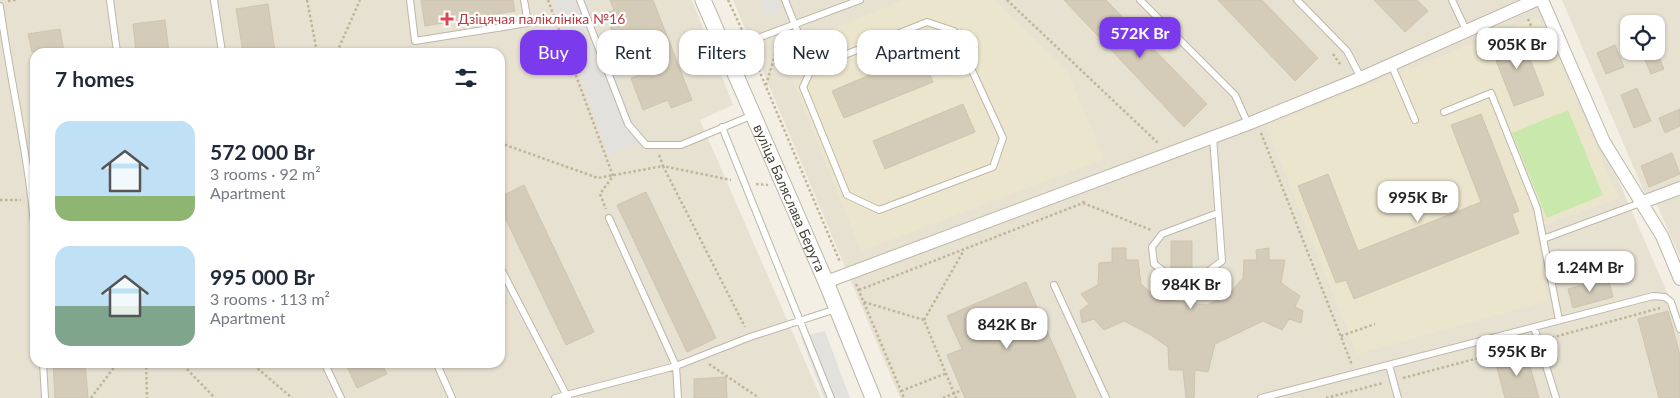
<!DOCTYPE html>
<meta charset="utf-8">
<style>
:root{--surface:#fff;--page:#f2f2f3;--text:#1f2937;--muted:#747a83;--accent:#7c3aed}
body{margin:0;font-family:Lato,sans-serif;background:var(--page);color:var(--text);height:100vh;display:flex;flex-direction:column;font-size:19px;white-space:nowrap}
*{box-sizing:border-box;margin:0}
p{font-size:16px;color:var(--muted)}
.icon{flex:none;width:28px;height:28px;fill:none;stroke:currentColor;stroke-width:2;stroke-linecap:round;stroke-linejoin:round}
.map{position:relative;flex:1;overflow:hidden}
.drawer{position:absolute;left:30px;top:48px;width:475px;height:320px;display:flex;flex-direction:column;background:var(--surface);border-radius:15px;box-shadow:0 1px 4px #0004}
.drawer>*{flex:none}
.banner{position:absolute;left:520px;top:30px;width:475px;height:45px;display:flex;gap:10px}
.fabs{position:absolute;left:1620px;top:15px;display:grid;gap:10px}
.fabs a{display:grid;place-items:center;width:45px;height:45px;border-radius:10px;background:var(--surface);box-shadow:0 1px 4px #0004;font-size:25px}
.price{position:absolute;translate:-50% -42px;padding:0 11px;border-radius:10px;background:#fff;color:#222;font-size:16px;line-height:32px;filter:drop-shadow(0 1px 2px #0008)}
.price::after{content:'';position:absolute;left:50%;top:30px;width:15px;height:11px;margin-left:-8px;background:inherit;clip-path:polygon(0 0,100% 0,50% 100%)}
.price.active{background:var(--accent);color:#fff}
ul{padding:0;list-style:none}
li{display:flex;align-items:center;gap:15px;height:125px;padding:0 25px}
li span{display:grid;place-items:center;flex:none;width:140px;height:100px;border-radius:15px;color:#555}
li>.icon{margin-inline-start:auto}
span .icon{width:60px;height:60px;fill:#fffc;stroke-width:1}
li b{font-size:21px}
h2{display:flex;justify-content:space-between;align-items:center;height:60px;padding:0 25px;font-size:21px}
.pill{padding:0 18px;border-radius:15px;background:var(--surface);box-shadow:0 1px 4px #0004;font-size:18px;line-height:45px}
.pill.active{background:var(--accent);color:#fff}
.map>svg:first-child{display:block}
</style>
<div class="map">
<svg width="1680" height="398" viewBox="0 0 1680 398">
<rect width="100%" height="100%" fill="#f3efe4"/>
<path fill="#e7e1d2" fill-rule="evenodd" d="M0,0H692L733,105L700,120L821,398H0ZM35,52H500V362H35Z
M733,0H1540L1680,322V398H900Z
M1562,0H1680V257L1657,205L1645,194ZM1629,24H1656V51H1629Z"/>
<path fill="#ece5cd" d="M904,0H995L1067,71L1104,159L861,251L780,50Z
M1539,17L1619,198L1535,228L1548,301L1357,354L1266,126Z"/>
<path fill="#c9e8ab" d="M1568,110L1603,195L1547,218L1512,133Z"/>
<path fill="#e3e1dd" d="M552,0H587L640,142L609,154Z
M760,0H778L782,9L767,16Z
M825,331L850,398H824L801,337Z"/>
<path fill="#d4cbb9" stroke="#cfc4ac" d="M421,0H513L515,11L425,26Z
M610,0H653L692,100L671,108L668,100L643,110L631,78L640,75L627,39L617,43L605,14L614,10Z
M1064,0H1106L1207,104L1184,127Z
M1218,0H1262L1318,58L1295,81Z
M1374,0H1417L1428,11L1405,32Z
M268,4L275,52H243L236,9Z
M165,20L169,52H136L133,24Z
M60,29L64,52H32L28,34Z
M1520,33L1544,95L1514,106L1490,45Z
M1615,45L1624,67L1606,74L1597,53Z
M921,53L933,82L844,118L832,91Z
M1658,55L1664,69L1651,74L1645,60Z
M1637,88L1651,121L1634,128L1621,95Z
M963,104L975,132L885,169L873,141Z
M1680,109V126L1665,133L1659,118Z
M1481,114L1519,211L1512,214L1519,233L1354,299L1346,280L1336,283L1298,186L1328,174L1358,251L1481,202L1451,125Z
M1672,153L1680,174L1649,187L1641,166Z
M524,185L594,332L566,345L500,207V197Z
M646,192L716,338L687,352L617,205Z
M1171,241H1192V270H1171Z
M1112,248H1126V260H1138L1141,284L1158,299L1207,305L1228,295L1243,278L1244,260H1257L1256,250L1269,248V260H1285L1281,283L1300,296L1295,307L1303,311L1301,323L1289,319L1282,330L1263,321L1215,344L1208,372L1195,370L1194,398H1186L1183,370H1169L1168,347L1149,334L1124,321L1104,330L1094,319L1082,323L1080,311L1089,304L1081,294L1098,285L1099,263L1112,262Z
M1608,278L1613,297L1573,308L1568,289Z
M1026,282L1076,398H965L947,355L962,349L947,316Z
M1668,311L1680,355V398H1659L1638,319Z
M1526,352L1539,398H1505L1495,360Z
M53,362H85L88,398H55Z
M345,362H381L387,374L357,388Z
M726,377L727,398H694V379Z"/>
<g fill="none" stroke-linecap="round" stroke-linejoin="round">
<g stroke="#beb7a7" stroke-width="8">
<path id="service" d="M110,0L117,52
M214,0L222,52
M410,0L415,41L528,23L524,0
M580,0L628,124L646,145H681L753,115
M785,0L812,68L803,87L847,195L879,210L993,167L1003,138L954,31L927,22L812,68
M1140,0L1235,95L1248,124
M1297,0L1347,51L1361,78
M1452,0L1466,30
M0,6C10,82 30,160 35,237
M726,50L860,0
M1391,64L1415,120
M1444,112L1491,93L1537,208L1559,320
M722,127L831,398
M1213,137L1222,261L1206,273L1173,278L1154,264L1152,247L1162,234L1218,213
M609,218L676,366L678,398
M1543,239L1643,202
M500,267L568,398
M1054,285L1106,398
M1534,327L1556,398
M43,362L45,398
M324,362L341,398
M436,362L452,398
M1389,365L1398,398
M555,398L676,366L750,337L836,309
M1261,398L1653,296L1665,297L1671,302L1680,329"/>
</g>
<g stroke="#beb7a7" stroke-width="14">
<path id="minor" d="M1542,0L1604,142L1662,236L1680,279
M1643,202L1680,188
M826,282L1248,124L1361,78L1536,0"/>
</g>
<g stroke="#beb7a7" stroke-width="17">
<g id="tertiary">
<path id="s1" d="M703,0L826,282L873,398"/>
</g>
</g>
<path stroke="#c0b497" stroke-width="2.5" stroke-dasharray="2.5 2.5" stroke-linecap="butt" d="M307,0L317,52
M548,0L613,176L600,194L606,209
M728,0L743,32
M1007,0L1158,143
M8,1L16,0
M1528,19L1539,44
M751,51L840,262
M337,52L360,0
M1333,54L1340,64
M766,85L775,55L785,39
M1261,133L1352,365
M500,143L598,178L663,166L745,327
M659,155L663,166L731,180
M756,184L768,185
M0,200H21
M1083,203L1151,230
M856,284L904,398
M859,290L1083,203L1084,200
M864,302L924,320L956,398
M924,320L964,250
M1341,336L1375,324
M1547,339L1660,308
M146,362L147,398
M180,362L215,398
M250,362L292,398
M709,364L759,398
M1403,378L1528,345
M901,391L947,373
M91,398L118,362
M943,398L962,390
M1326,398L1383,383"/>
<use href="#service" stroke="#fff" stroke-width="6"/>
<use href="#minor" stroke="#fff" stroke-width="12"/>
<use href="#tertiary" stroke="#fff" stroke-width="15"/>
</g>
<path fill="#e0444e" stroke="#fff" stroke-width="2" d="M444.5 11.5h5v5h5v5h-5v5h-5v-5h-5v-5h5z"/>
<g text-anchor="middle" stroke-width="4.5" stroke-linejoin="round" paint-order="stroke">
<g font-size="14" fill="#be3a42" stroke="#fff" text-anchor="start">
<text x="458" y="24">Дзіцячая паліклініка №16</text>
</g>
<g font-size="14" fill="#453f34" stroke="#fff">
<text dy="5" stroke="none"><textPath href="#s1" startOffset="216">вуліца Баляслава Берута</textPath></text>
</g>
</g>
</svg>
<div class="fabs">
<a><svg class="icon" aria-label="locate" viewBox="0 0 24 24"><circle cx="12" cy="12" r="6"/><path d="M12 2v4M12 18v4M2 12h4M18 12h4"/></svg></a>
</div>
<b class="price active" style="left:1140px;top:59px">572K Br</b>
<b class="price" style="left:1517px;top:70px">905K Br</b>
<b class="price" style="left:1418px;top:223px">995K Br</b>
<b class="price" style="left:1590px;top:293px">1.24M Br</b>
<b class="price" style="left:1191px;top:310px">984K Br</b>
<b class="price" style="left:1007px;top:350px">842K Br</b>
<b class="price" style="left:1517px;top:377px">595K Br</b>
<div class="banner">
<a class="pill active">Buy</a>
<a class="pill">Rent</a>
<a class="pill">Filters</a>
<a class="pill">New</a>
<a class="pill">Apartment</a>
</div>
<section class="drawer">
<h2>7 homes<svg class="icon" aria-label="filters" viewBox="0 0 24 24"><path d="M4 7h16M4 17h16"/><circle cx="9" cy="7" r="2"/><circle cx="15" cy="17" r="2"/></svg></h2>
<ul>
<li><span style="background:linear-gradient(#bfe0f5 75%,#8fb573 0)"><svg class="icon" aria-label="home" viewBox="0 0 24 24"><path d="M3 11l9-7 9 7M6 9v11h12V9"/></svg></span><div><b>572 000 Br</b><p>3 rooms · 92 m²</p><p>Apartment</p></div></li>
<li><span style="background:linear-gradient(#bfe0f5 60%,#7fa58c 0)"><svg class="icon" aria-label="home" viewBox="0 0 24 24"><path d="M3 11l9-7 9 7M6 9v11h12V9"/></svg></span><div><b>995 000 Br</b><p>3 rooms · 113 m²</p><p>Apartment</p></div></li>
</ul>
</section>
</div>
